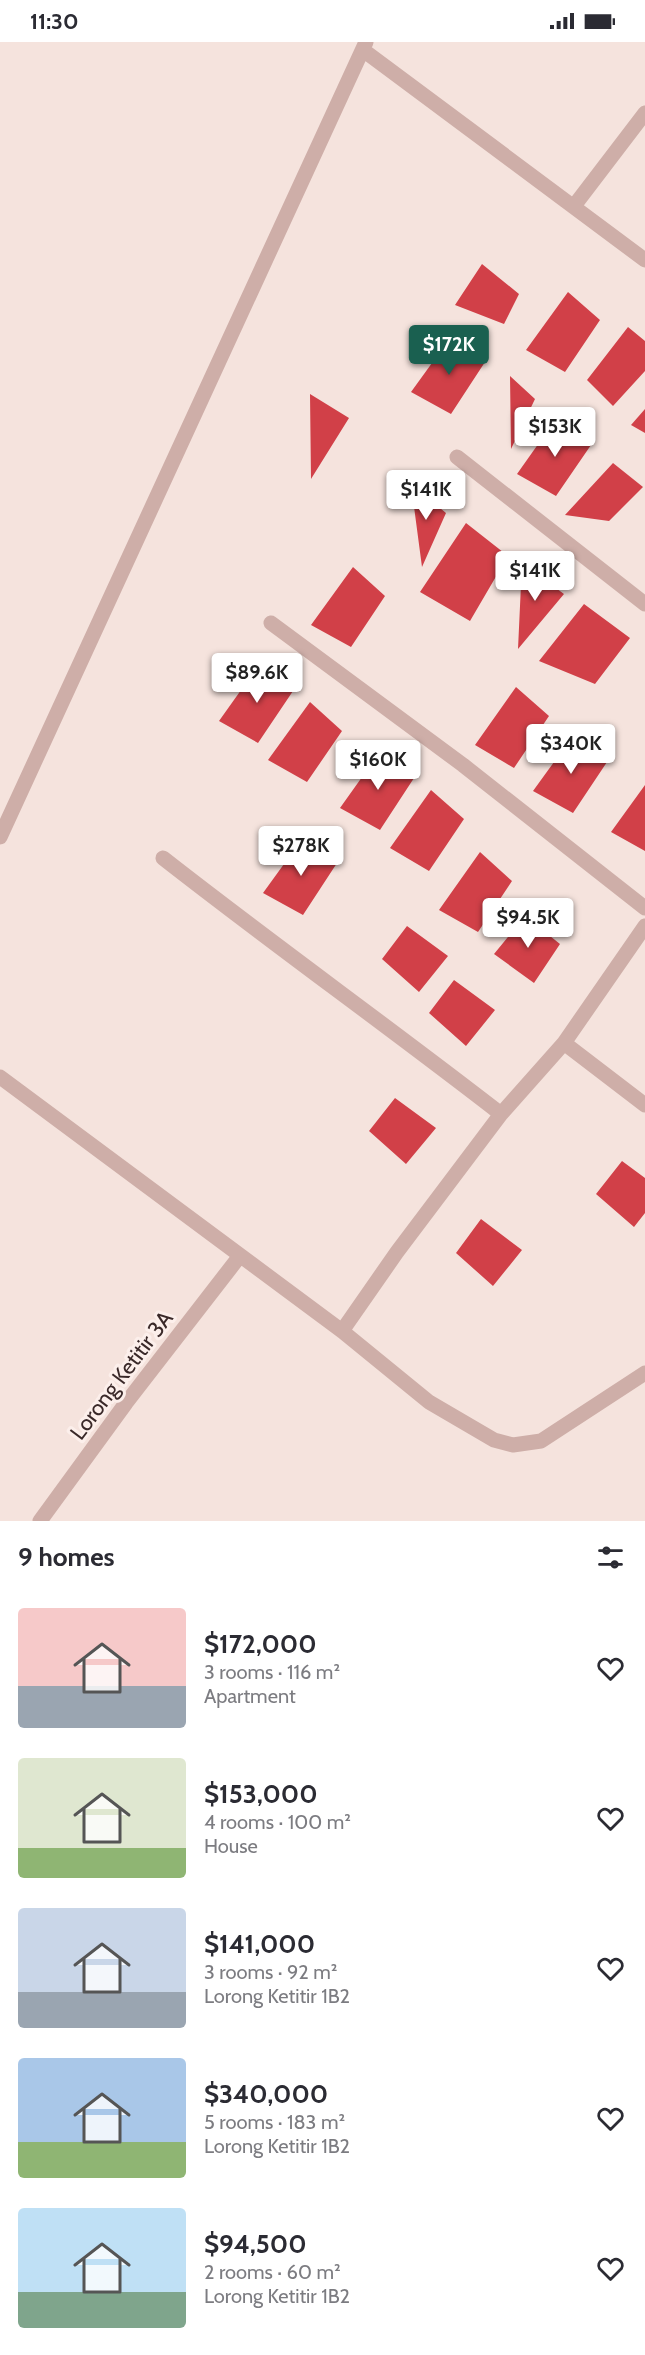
<!DOCTYPE html>
<meta charset="utf-8">
<style>
:root{--surface:#fff;--page:#f2f2f3;--text:#2b2b33;--muted:#7c7c81;--accent:#1a6050}
body{margin:0;font-family:Cabin,sans-serif;background:var(--page);color:var(--text);height:100vh;display:flex;flex-direction:column;font-size:22px;white-space:nowrap}
*{box-sizing:border-box;margin:0}
p{font-size:20px;color:var(--muted)}
.icon{flex:none;width:33px;height:33px;fill:none;stroke:currentColor;stroke-width:2;stroke-linecap:round;stroke-linejoin:round}
.map{position:relative;height:1479px;overflow:hidden}
.sheet{display:flex;flex-direction:column;background:var(--surface);flex:1}
.sheet>*{flex:none}
.price{position:absolute;translate:-50% -51px;padding:0 14px;border-radius:6px;background:#fff;color:#222;font-size:20px;line-height:39px;filter:drop-shadow(0 2px 3px #0008)}
.price::after{content:'';position:absolute;left:50%;top:36px;width:18px;height:14px;margin-left:-9px;background:inherit;clip-path:polygon(0 0,100% 0,50% 100%)}
.price.current{background:var(--accent);color:#fff}
ul{padding:0;list-style:none}
li{display:flex;align-items:center;gap:18px;height:150px;padding:0 18px}
li span{display:grid;place-items:center;flex:none;width:168px;height:120px;border-radius:6px;color:#555}
li>.icon{margin-inline-start:auto}
span .icon{width:72px;height:72px;fill:#fffc;stroke-width:1}
li b{font-size:26px}
h2{display:flex;justify-content:space-between;align-items:center;height:72px;padding:0 18px;font-size:26px}
.status{display:flex;justify-content:space-between;align-items:center;height:42px;padding:0 30px;background:var(--surface);direction:ltr}
.status svg{height:16px;fill:currentColor}
.map>svg:first-child{display:block}
</style>
<div class="status"><b>11:30</b><svg viewBox="0 0 49 12"><path d="M0 12V9h3v3zM5 12V6h3v6zM10 12V3h3v9zM15 12V0h3v12zM26 1h20v11H26zM47 4h2v5h-2z"/></svg></div>
<div class="map">
<svg width="645" height="1479" viewBox="0 0 645 1479">
<rect width="100%" height="100%" fill="#f5e3dd"/>
<path fill="#d14048" d="M482,222L519,252L504,282L455,263Z
M568,250L600,278L565,330L526,308Z
M628,285L645,299V329L613,364L587,338Z
M453,292L485,320L451,372L411,350Z
M510,334L535,357L511,407Z
M310,352L349,376L311,437Z
M645,367V391L631,383Z
M558,374L591,403L556,454L517,432Z
M613,421L643,445L609,479L565,473Z
M411,442L446,471L422,525Z
M466,481L508,514L470,579L420,550Z
M522,521L564,552L518,607Z
M353,525L385,554L351,605L311,583Z
M584,562L630,596L595,642L539,619Z
M261,620L293,649L258,701L219,679Z
M516,645L549,674L514,726L475,703Z
M310,660L342,689L307,740L268,718Z
M575,691L607,720L573,771L533,749Z
M382,707L414,736L380,788L340,766Z
M645,743V809L611,790Z
M431,748L464,777L429,829L390,806Z
M305,793L337,821L303,873L263,851Z
M480,810L512,839L478,890L439,868Z
M525,874L560,902L534,941L494,912Z
M407,884L448,914L419,950L382,917Z
M454,938L495,968L466,1004L429,971Z
M395,1056L436,1086L406,1122L369,1089Z
M622,1119L645,1136V1171L634,1185L596,1152Z
M481,1177L522,1208L493,1244L456,1211Z"/>
<g fill="none" stroke-linecap="round" stroke-linejoin="round">
<path stroke="#ceaea8" stroke-width="15" d="M363,8L645,218
M574,164L645,71
M457,415L645,562
M271,581L463,723L645,866
M0,795L366,0
M163,816C274,903 389,985 501,1072
M564,1001L645,1063
M0,1035L342,1289L429,1360L494,1398L513,1403L541,1399L645,1331
M342,1289L397,1210L501,1072L564,1001L645,884
M40,1479L126,1361L239,1215"/>
</g>
<g text-anchor="middle" stroke-width="6" stroke-linejoin="round" paint-order="stroke">
<g font-size="22" fill="#3a2929" stroke="#fcefeb">
<text transform="translate(121 1333) rotate(-53)" y="8">Lorong Ketitir 3A</text>
</g>
</g>
</svg>
<b class="price current" style="left:449px;top:334px">$172K</b>
<b class="price" style="left:555px;top:416px">$153K</b>
<b class="price" style="left:426px;top:479px">$141K</b>
<b class="price" style="left:535px;top:560px">$141K</b>
<b class="price" style="left:257px;top:662px">$89.6K</b>
<b class="price" style="left:571px;top:733px">$340K</b>
<b class="price" style="left:378px;top:749px">$160K</b>
<b class="price" style="left:301px;top:835px">$278K</b>
<b class="price" style="left:528px;top:907px">$94.5K</b>
</div>
<section class="sheet">
<h2>9 homes<svg class="icon" aria-label="filters" viewBox="0 0 24 24"><path d="M4 7h16M4 17h16"/><circle cx="9" cy="7" r="2"/><circle cx="15" cy="17" r="2"/></svg></h2>
<ul>
<li><span style="background:linear-gradient(#f6c9c9 65%,#9aa5b1 0)"><svg class="icon" aria-label="home" viewBox="0 0 24 24"><path d="M3 11l9-7 9 7M6 9v11h12V9"/></svg></span><div><b>$172,000</b><p>3 rooms · 116 m²</p><p>Apartment</p></div><svg class="icon" aria-label="heart" viewBox="0 0 24 24"><path d="M12 20l-8-8c-3-5 5-10 8-4 3-6 11-1 8 4z"/></svg></li>
<li><span style="background:linear-gradient(#dfe7d0 75%,#8fb573 0)"><svg class="icon" aria-label="home" viewBox="0 0 24 24"><path d="M3 11l9-7 9 7M6 9v11h12V9"/></svg></span><div><b>$153,000</b><p>4 rooms · 100 m²</p><p>House</p></div><svg class="icon" aria-label="heart" viewBox="0 0 24 24"><path d="M12 20l-8-8c-3-5 5-10 8-4 3-6 11-1 8 4z"/></svg></li>
<li><span style="background:linear-gradient(#c9d6e8 70%,#9aa5b1 0)"><svg class="icon" aria-label="home" viewBox="0 0 24 24"><path d="M3 11l9-7 9 7M6 9v11h12V9"/></svg></span><div><b>$141,000</b><p>3 rooms · 92 m²</p><p>Lorong Ketitir 1B2</p></div><svg class="icon" aria-label="heart" viewBox="0 0 24 24"><path d="M12 20l-8-8c-3-5 5-10 8-4 3-6 11-1 8 4z"/></svg></li>
<li><span style="background:linear-gradient(#a9c7e8 70%,#8fb573 0)"><svg class="icon" aria-label="home" viewBox="0 0 24 24"><path d="M3 11l9-7 9 7M6 9v11h12V9"/></svg></span><div><b>$340,000</b><p>5 rooms · 183 m²</p><p>Lorong Ketitir 1B2</p></div><svg class="icon" aria-label="heart" viewBox="0 0 24 24"><path d="M12 20l-8-8c-3-5 5-10 8-4 3-6 11-1 8 4z"/></svg></li>
<li><span style="background:linear-gradient(#bfe0f5 70%,#7fa58c 0)"><svg class="icon" aria-label="home" viewBox="0 0 24 24"><path d="M3 11l9-7 9 7M6 9v11h12V9"/></svg></span><div><b>$94,500</b><p>2 rooms · 60 m²</p><p>Lorong Ketitir 1B2</p></div><svg class="icon" aria-label="heart" viewBox="0 0 24 24"><path d="M12 20l-8-8c-3-5 5-10 8-4 3-6 11-1 8 4z"/></svg></li>
</ul>
</section>
